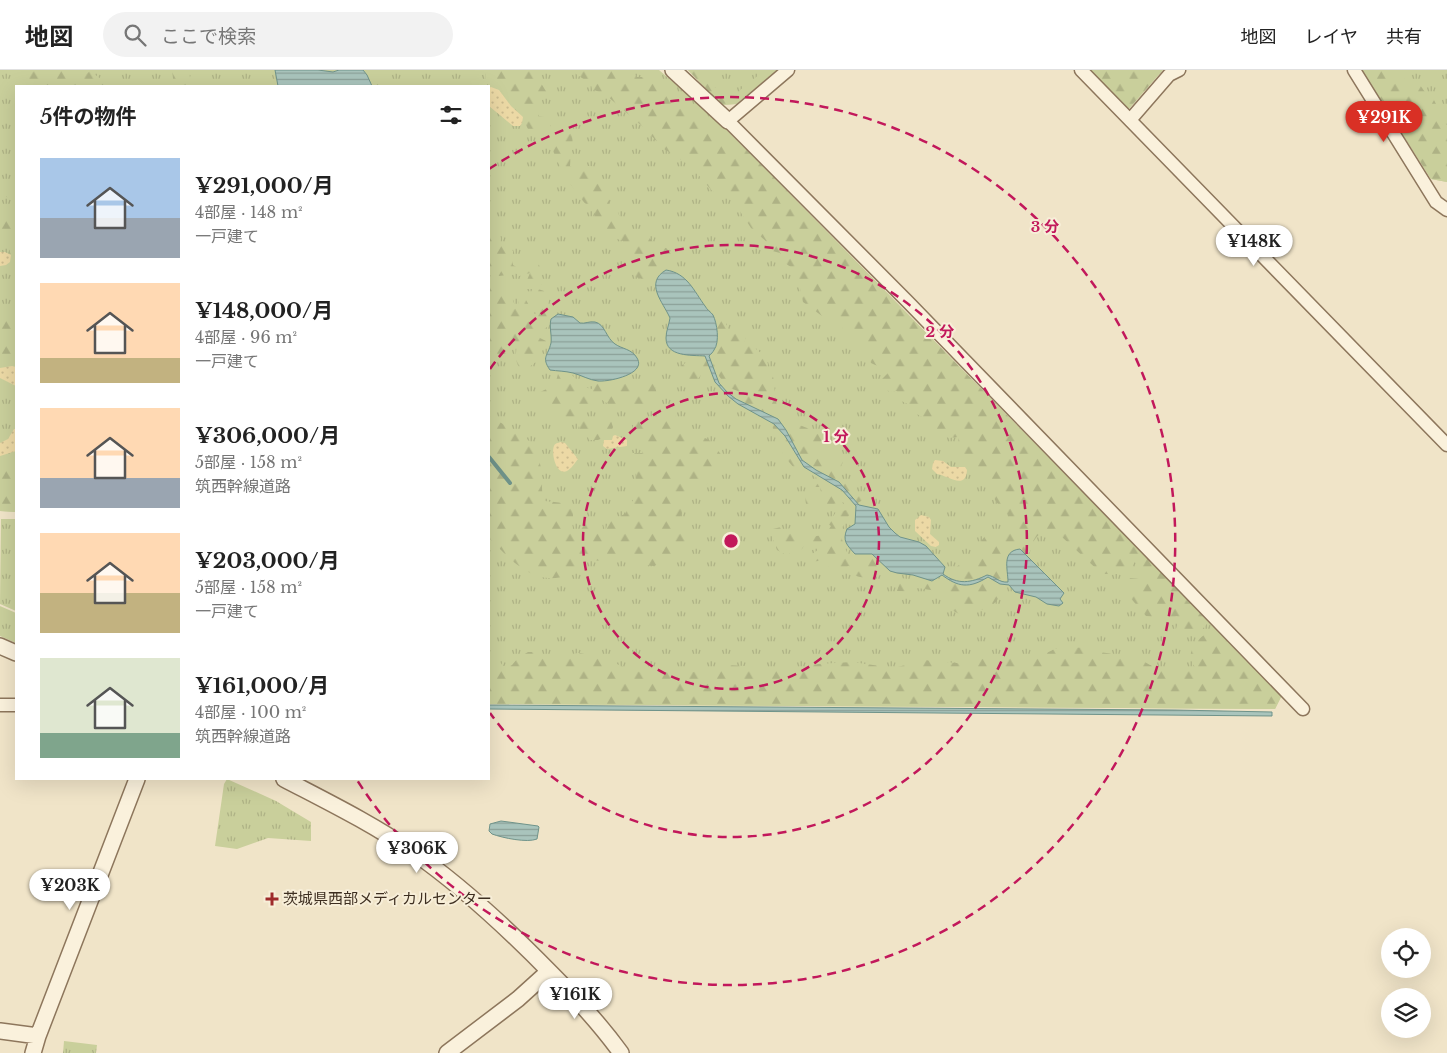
<!DOCTYPE html>
<html lang="ja">
<meta charset="utf-8">
<style>
:root{--surface:#fff;--page:#f2f2f2;--text:#222;--muted:#767676;--line:#e0e0e0;--accent:#d93025}
body{margin:0;font-family:"Libre Baskerville","Noto Sans JP",serif;background:var(--page);color:var(--text);height:100vh;display:flex;flex-direction:column;font-size:19px;white-space:nowrap}
*{box-sizing:border-box;margin:0}
p{font-size:16px;color:var(--muted)}
.icon{flex:none;width:28px;height:28px;fill:none;stroke:currentColor;stroke-width:2;stroke-linecap:round;stroke-linejoin:round}
.map{position:relative;flex:1;overflow:hidden}
.sheet{position:absolute;left:15px;top:15px;width:475px;height:695px;display:flex;flex-direction:column;background:var(--surface);border-radius:0px;box-shadow:0 5px 20px #0002}
.sheet>*{flex:none}
.fabs{position:absolute;left:1381px;top:858px;display:grid;gap:10px}
.fabs a{display:grid;place-items:center;width:50px;height:50px;border-radius:50%;background:var(--surface);box-shadow:0 5px 20px #0002;font-size:25px}
.price{position:absolute;translate:-50% -42px;padding:0 11px;border-radius:18px;background:#fff;color:#222;font-size:16px;line-height:32px;filter:drop-shadow(0 1px 2px #0008)}
.price::after{content:'';position:absolute;left:50%;top:30px;width:15px;height:11px;margin-left:-8px;background:inherit;clip-path:polygon(0 0,100% 0,50% 100%)}
.price.current{background:var(--accent);color:#fff}
ul{padding:0;list-style:none}
li{display:flex;align-items:center;gap:15px;height:125px;padding:0 25px}
li span{display:grid;place-items:center;flex:none;width:140px;height:100px;border-radius:0px;color:#555}
li>.icon{margin-inline-start:auto}
span .icon{width:60px;height:60px;fill:#fffc;stroke-width:1}
li b{font-size:21px}
h2{display:flex;justify-content:space-between;align-items:center;height:60px;padding:0 25px;font-size:21px}
header{display:flex;align-items:center;gap:30px;box-sizing:border-box;height:70px;padding:0 25px;background:var(--surface);border-bottom:1px solid var(--line)}
header strong{font-size:24px}
nav{display:flex;gap:28px;margin-inline-start:auto;font-size:18px}
.search{width:350px;height:45px;background:var(--page);display:flex;align-items:center;gap:12px;box-sizing:border-box;padding:0 18px;border-radius:28px;color:var(--muted);font-size:19px}
.map>svg:first-child{display:block}
</style>
<header>
<strong>地図</strong>
<div class="search"><svg class="icon" aria-label="search" viewBox="0 0 24 24"><circle cx="10" cy="10" r="6"/><path d="M15 15l6 6"/></svg>ここで検索</div>
<nav><a>地図</a><a>レイヤ</a><a>共有</a></nav>
</header>
<div class="map">
<svg width="1447" height="983" viewBox="0 0 1447 983">
<defs>
<pattern id="grass-tufts" width="24" height="20" patternUnits="userSpaceOnUse" patternTransform="scale(1.25)"><rect width="24" height="20" fill="#c9cf9b"/><path d="M3 7l-1-3M5 7V3M7 7l1-3M15 17l-1-3M17 17v-4M19 17l1-3" fill="none" stroke="#aeb285"/></pattern>
<pattern id="forest-firs" width="22" height="20" patternUnits="userSpaceOnUse" patternTransform="scale(1.25)"><rect width="22" height="20" fill="#c9cf9b"/><path d="M5 1l3.5 6h-7zM16 11l3.5 6h-7z" fill="#aeb285"/></pattern>
<pattern id="sand-dots" width="8" height="8" patternUnits="userSpaceOnUse" patternTransform="scale(1.25)"><rect width="8" height="8" fill="#ecd9a5"/><path d="M2 2h.1M6 6h.1" fill="none" stroke="#cbbb8e" stroke-width="1.8" stroke-linecap="round"/></pattern>
<pattern id="water-rules" width="6" height="5" patternUnits="userSpaceOnUse" patternTransform="scale(1.25)"><rect width="6" height="5" fill="#a9c4bc"/><path d="M0 2.5h6" fill="none" stroke="#8ba098"/></pattern>
</defs>
<rect width="100%" height="100%" fill="#f0e4c8"/>
<path fill="url(#grass-tufts)" d="M0,0H659L714,47L1282,625L1275,639L489,634V16H16V442L0,441Z
M688,0H777L736,34L722,35Z
M1362,0H1447V112L1431,109Z
M1,449H16V541L0,534Z
M0,536L16,543V573L0,566Z
M227,709L276,731L311,752V771L268,768L237,779L215,776L224,714Z
M64,971L97,975L96,983H63Z"/>
<path fill="url(#forest-firs)" d="M29,0H84L85,5L90,1L105,12L104,16H41L28,8Z
M172,0H189L191,16H174Z
M362,0H387L386,12L392,11L393,16H369L368,5Z
M486,0H533L547,23C540,30 538,35 539,46L549,48L551,59L557,63L562,61L571,63C575,73 570,85 570,96L577,100L582,96H591C602,107 610,118 609,134L615,135L621,150L635,161L647,165L657,177L666,178L671,183L666,198L647,211L636,207L625,186L623,171L598,162L593,150C595,147 596,146 594,142C592,138 586,135 583,131C568,112 555,91 549,68L535,59H528L525,53L524,46L509,38L503,22C488,19 484,17 486,0Z
M575,0H630L637,7H646L731,79L744,77L1209,551C1201,563 1193,565 1179,564L1176,559L1179,549L1177,546L1168,550L1146,546L1128,525L1125,514L1130,508L1140,509L1137,503V493L1134,492L1130,501L1125,504H1102L1062,467L1047,460C1036,465 1033,470 1030,482L1016,492L1004,495L1003,520L996,532L974,544H959L952,540L945,524L937,521L918,518L912,522L897,521L901,508L932,514L948,511L954,499L960,494L972,493L976,490L982,470L989,461C999,462 1003,460 1010,451L1008,444L1002,441C997,431 990,424 985,414C982,409 983,405 979,400C976,397 972,398 968,396C958,390 959,377 958,367L949,368L943,364L931,361L926,354V349L911,341L908,334L899,330L897,321L890,322L884,318L881,312L882,309L889,302C885,298 876,296 871,293L869,288L871,276L867,274L864,277L847,264L840,255L822,246L803,232L800,218L798,202L782,191L780,183L765,179L764,176L767,172L751,158L732,129L712,121L691,96L664,79L643,57L606,25L592,19L591,14L576,4Z
M688,0H697L724,26L729,29L765,0H777L736,34L722,35Z
M1089,0H1163L1128,40Z
M1362,0H1391L1392,5L1402,7L1415,17L1420,15L1427,25L1431,24L1437,36V51L1440,56L1445,53L1447,55V112L1431,109Z
M0,105L5,114L16,118V133L2,124L4,122L0,120Z
M0,136L1,141L7,144L11,141L16,139V194H13L9,190L10,176L7,165L0,168Z
M489,152L491,155V161L496,162L501,168L500,175L506,173L513,181V195L518,198L530,190L537,191L540,197L536,210L542,214L538,219L544,221L545,228H549L548,238L557,237C555,245 547,248 547,257L539,262L540,268L546,271C542,284 536,297 521,300C514,291 516,284 517,273L504,285L492,283L489,280V212L507,215L517,241L521,240L522,238L518,235L519,229L525,228L532,241L536,245L540,237L536,232L538,228L531,225L532,219H526L525,215L530,203L519,206L513,200L507,205L499,206L490,199Z
M710,235L718,237L729,260L740,261L746,267L744,274H750L762,284L768,294L766,301L772,303C777,317 771,344 790,352C801,356 811,358 821,366V374L828,377L821,385L828,390L836,387L843,392L840,399L834,401L835,406L846,413L849,418L855,420L866,428L851,437L852,442C838,458 839,468 849,486L872,487L884,502C876,510 861,509 851,504L849,496C840,500 833,500 825,495L827,489L824,487L818,491L811,492L812,484L818,480L815,473L805,474L802,479L786,485L777,480L771,464L773,459L781,457V463L786,465L787,459L797,457L808,467C818,466 826,466 831,456L828,454L836,442L847,440L843,432L824,436L806,434L805,427L814,422H821L820,417H814L812,412L817,408L802,399H795L783,385L772,356L759,347L746,342L743,326L738,321L727,317L719,306L713,292C704,298 702,306 694,313L684,309L679,304L682,295L689,291H700L715,284L718,276L703,241Z
M16,248V274L6,277L11,278L12,284L1,287L11,288L12,293L11,295L0,296V252Z
M558,304L572,305L583,317L592,319L594,313H613L621,309H626L630,316L647,311L654,313L657,324L651,334L638,338L627,336L625,331L619,338L610,335L599,328L597,332L583,335L581,344L586,351L600,347L610,348L613,357L610,365L598,370H589L587,363L580,361L578,351L573,354L567,352L563,348L559,349L553,345L551,339L543,338L538,334V323L555,315Z
M663,337L674,343L680,355L709,370L724,388C721,405 706,418 689,423C686,433 677,448 681,458C684,468 690,468 690,480L654,496L642,495L633,487C618,490 603,494 588,488L582,501C572,505 559,509 548,508C524,506 506,485 490,469L489,466V346C499,352 525,365 532,374C537,381 541,395 542,404C543,414 540,421 545,431C556,433 574,430 573,447C572,452 572,454 573,459L580,461L587,451L593,450L602,453L603,459H606L608,451L625,444L636,425V401L631,393L623,386L629,383H642L646,365L640,367L633,365V354L639,351L653,350L658,341Z
M16,391V442L0,441V395Z
M1218,559L1282,625L1275,639L489,634V601L493,597L495,592H500L503,596L512,595L518,588L528,582H535L543,585L561,586L579,583L590,585L604,588L614,593L635,601L650,603L693,602L726,595L745,596L773,601H795L818,594L852,592L894,598L924,590L967,594L984,588L991,589L1008,587L1012,584L1040,586L1055,579L1089,577L1099,582L1136,587L1150,595L1168,599L1189,601L1195,597C1182,581 1202,562 1218,559Z"/>
<path fill="url(#sand-dots)" d="M491,17L499,20L511,36L523,47L522,53L520,56H513L489,36V18Z
M0,182H5L11,185L10,192L6,195L0,196Z
M12,296L16,297V316L0,308V298Z
M14,359H16V381L0,386V373L8,369Z
M615,365L627,370V376L607,379L603,376L604,370H612L613,366Z
M561,372L565,373L578,389C575,393 571,399 567,401C556,406 551,383 554,376C555,373 558,373 561,372Z
M935,390L943,391L951,397H965L967,400C966,421 947,405 937,404L932,399L933,393Z
M921,445L929,447L931,450L930,464L939,472V475L936,477L931,476L915,461V450Z"/>
<path fill="url(#water-rules)" stroke="#6f938a" d="M275,0H318L333,2L339,0H363L367,5L372,16H278Z
M666,200C687,203 694,221 705,236C707,240 711,242 713,245C717,253 720,272 714,280C713,282 711,284 709,286L719,313L727,322L736,329L778,349L786,360L802,390L816,400L839,412L859,435L878,439L889,457L895,463L900,467L919,472L926,476L945,497L943,504C958,515 971,513 987,505C995,506 999,513 1008,512C1008,499 1001,481 1020,479L1064,523L1060,529L1063,533L1059,536L1047,534L1036,527L1015,522L1009,515L1000,514L988,507C969,519 958,517 942,505L932,511L913,505L897,503L890,501L872,484H855C847,475 842,471 847,459L855,454L856,436L842,420L804,397L785,366L774,354L738,334L728,326L715,312L705,286C691,285 666,287 666,268C666,261 669,255 670,248C663,232 644,213 666,200Z
M558,244L573,247L580,253C585,254 589,251 595,252C605,254 606,268 615,274C622,279 632,279 637,288C647,304 609,312 598,311C589,310 581,305 573,303C565,301 557,301 550,300C541,287 548,286 551,273C552,265 549,257 551,249Z
M489,635L1175,640L1272,642V646L489,639Z
M501,751L538,756L539,757L537,769C527,773 503,768 492,764L489,761L490,754Z"/>
<g fill="none" stroke-linecap="round" stroke-linejoin="round">
<path stroke="#6f938a" stroke-width="4" d="M489,387L510,413"/>
<g stroke="#8d765c" stroke-width="15">
<path id="minor" d="M788,0L728,51L908,232L1303,639
M1081,0L1447,375
M1354,0L1436,132L1447,140
M1130,50L1169,5L1179,0
M0,635H16"/>
</g>
<g stroke="#8d765c" stroke-width="18">
<path id="tertiary" d="M673,0L728,51
M0,576L16,583
M284,709C328,732 373,754 413,782C463,817 508,859 551,903C576,928 600,954 621,983
M0,961L38,966
M33,983L38,966L137,709
M447,983L518,929L549,901"/>
</g>
<use href="#minor" stroke="#faf1dc" stroke-width="12"/>
<use href="#tertiary" stroke="#faf1dc" stroke-width="15"/>
</g>
<g fill="none" stroke="#c2185b" stroke-width="2.5" stroke-dasharray="9 6">
<circle cx="731" cy="471" r="148"/>
<path d="M490 299A296 296 0 1 1 490 643"/>
<path d="M489 99A444 444 0 1 1 357 710"/>
</g>
<path fill="#9e2a2b" stroke="#f7eed8" stroke-width="2" d="M269.5 821.5h5v5h5v5h-5v5h-5v-5h-5v-5h5z"/>
<g text-anchor="middle" stroke-width="4" stroke-linejoin="round" paint-order="stroke">
<g font-size="15" fill="#3d2e20" stroke="#f7eed8" text-anchor="start">
<text x="283" y="834">茨城県西部メディカルセンター</text>
</g>
</g>
<circle cx="731" cy="471" r="8" fill="#c2185b" stroke="#f7eed8" stroke-width="2.5"/>
<g font-size="15" text-anchor="middle" font-weight="bold" fill="#c2185b" stroke="#f7eed8" stroke-width="4" stroke-linejoin="round" paint-order="stroke">
<text x="1045" y="162">3 分</text>
<text x="940" y="267">2 分</text>
<text x="836" y="372">1 分</text>
</g>
</svg>
<div class="fabs">
<a><svg class="icon" aria-label="locate" viewBox="0 0 24 24"><circle cx="12" cy="12" r="6"/><path d="M12 2v4M12 18v4M2 12h4M18 12h4"/></svg></a>
<a><svg class="icon" aria-label="layers" viewBox="0 0 24 24"><path d="M12 4l9 5-9 5-9-5zM3 14l9 5 9-5"/></svg></a>
</div>
<b class="price current" style="left:1384px;top:73px">¥291K</b>
<b class="price" style="left:1254px;top:197px">¥148K</b>
<b class="price" style="left:417px;top:804px">¥306K</b>
<b class="price" style="left:70px;top:841px">¥203K</b>
<b class="price" style="left:575px;top:950px">¥161K</b>
<section class="sheet">
<h2>5件の物件<svg class="icon" aria-label="filters" viewBox="0 0 24 24"><path d="M4 7h16M4 17h16"/><circle cx="9" cy="7" r="2"/><circle cx="15" cy="17" r="2"/></svg></h2>
<ul>
<li><span style="background:linear-gradient(#a9c7e8 60%,#9aa5b1 0)"><svg class="icon" aria-label="home" viewBox="0 0 24 24"><path d="M3 11l9-7 9 7M6 9v11h12V9"/></svg></span><div><b>¥291,000/月</b><p>4部屋 · 148 m²</p><p>一戸建て</p></div></li>
<li><span style="background:linear-gradient(#ffd9b3 75%,#c2b280 0)"><svg class="icon" aria-label="home" viewBox="0 0 24 24"><path d="M3 11l9-7 9 7M6 9v11h12V9"/></svg></span><div><b>¥148,000/月</b><p>4部屋 · 96 m²</p><p>一戸建て</p></div></li>
<li><span style="background:linear-gradient(#ffd9b3 70%,#9aa5b1 0)"><svg class="icon" aria-label="home" viewBox="0 0 24 24"><path d="M3 11l9-7 9 7M6 9v11h12V9"/></svg></span><div><b>¥306,000/月</b><p>5部屋 · 158 m²</p><p>筑西幹線道路</p></div></li>
<li><span style="background:linear-gradient(#ffd9b3 60%,#c2b280 0)"><svg class="icon" aria-label="home" viewBox="0 0 24 24"><path d="M3 11l9-7 9 7M6 9v11h12V9"/></svg></span><div><b>¥203,000/月</b><p>5部屋 · 158 m²</p><p>一戸建て</p></div></li>
<li><span style="background:linear-gradient(#dfe7d0 75%,#7fa58c 0)"><svg class="icon" aria-label="home" viewBox="0 0 24 24"><path d="M3 11l9-7 9 7M6 9v11h12V9"/></svg></span><div><b>¥161,000/月</b><p>4部屋 · 100 m²</p><p>筑西幹線道路</p></div></li>
</ul>
</section>
</div>
